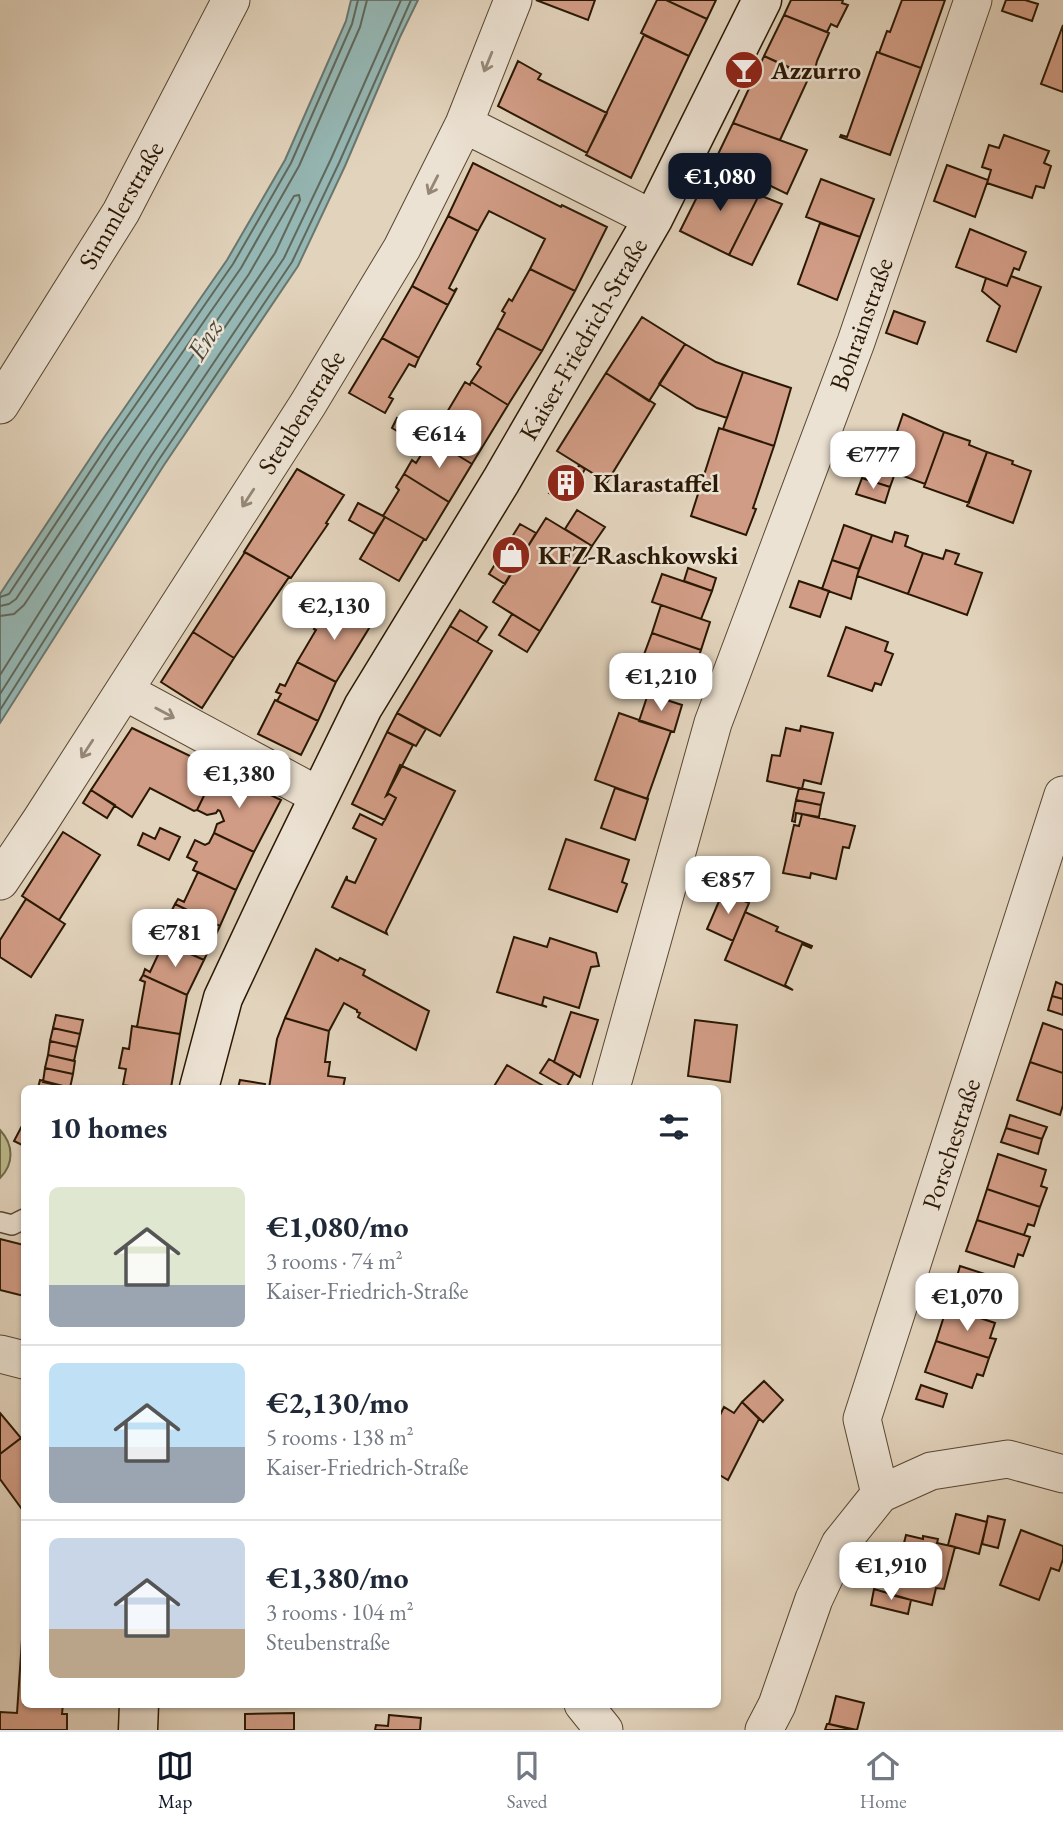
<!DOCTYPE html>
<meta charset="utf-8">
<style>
:root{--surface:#fff;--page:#f2f2f3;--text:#1f2937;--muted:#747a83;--line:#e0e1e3;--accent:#111827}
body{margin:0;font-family:"EB Garamond",serif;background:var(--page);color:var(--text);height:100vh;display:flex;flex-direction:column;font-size:26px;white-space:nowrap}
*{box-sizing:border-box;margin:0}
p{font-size:23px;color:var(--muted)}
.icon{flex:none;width:38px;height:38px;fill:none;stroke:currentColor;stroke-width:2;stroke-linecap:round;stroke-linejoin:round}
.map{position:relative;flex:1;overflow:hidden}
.details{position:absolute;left:21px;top:1085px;width:700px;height:623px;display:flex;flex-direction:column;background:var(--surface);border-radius:10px;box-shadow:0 2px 5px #0004}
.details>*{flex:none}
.price{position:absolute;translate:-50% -60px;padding:0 16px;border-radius:14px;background:#fff;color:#222;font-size:23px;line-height:46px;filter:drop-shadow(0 2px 4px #0008)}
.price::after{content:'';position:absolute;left:50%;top:42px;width:21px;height:16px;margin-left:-10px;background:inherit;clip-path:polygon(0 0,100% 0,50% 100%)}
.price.current{background:var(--accent);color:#fff}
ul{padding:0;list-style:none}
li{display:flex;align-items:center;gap:21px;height:175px;padding:0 28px}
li+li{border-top:2px solid var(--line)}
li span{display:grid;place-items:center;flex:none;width:196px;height:140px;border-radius:10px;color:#555}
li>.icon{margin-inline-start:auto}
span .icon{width:84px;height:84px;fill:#fffc;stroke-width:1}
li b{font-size:30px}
h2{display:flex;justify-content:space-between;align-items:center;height:84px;padding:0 28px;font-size:30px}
.tab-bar{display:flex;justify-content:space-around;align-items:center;height:98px;border-top:2px solid var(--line);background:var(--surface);font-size:19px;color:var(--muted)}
.tab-bar a{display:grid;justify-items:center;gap:4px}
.tab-bar .current{color:var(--accent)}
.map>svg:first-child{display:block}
</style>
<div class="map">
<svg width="1063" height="1730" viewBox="0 0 1063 1730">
<rect width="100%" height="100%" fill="#e2d3bc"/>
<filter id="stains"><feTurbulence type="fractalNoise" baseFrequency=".00286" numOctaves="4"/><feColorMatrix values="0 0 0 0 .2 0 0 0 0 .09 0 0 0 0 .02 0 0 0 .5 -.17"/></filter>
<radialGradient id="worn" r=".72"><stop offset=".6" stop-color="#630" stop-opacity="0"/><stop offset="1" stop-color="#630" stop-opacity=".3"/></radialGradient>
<path fill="#bbba8c" stroke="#726948" stroke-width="2" d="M0,1130C14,1145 14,1164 0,1178Z"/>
<path fill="#95b7b4" stroke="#6a776e" stroke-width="2" d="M351,0H418L400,37L345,166L298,266L164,465L0,723V594L103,439L227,260L285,160L346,21Z"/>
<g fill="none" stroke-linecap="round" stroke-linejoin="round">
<path stroke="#60685c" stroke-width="2" d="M0,597L9,594L109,443L233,264L291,163L352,24L358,0
M0,606L9,604L16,599L116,448L241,268L299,166L360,27L367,0
M0,616L14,614L24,605L125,454L249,274L294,196L299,195L300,200L275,253L142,450L0,675
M0,694L151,456L284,258L331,159L401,0
M0,710L158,461L292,262L339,163L411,0"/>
</g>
<path fill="#d19c85" stroke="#2a1804" stroke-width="2" d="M536,0H595L588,20Z
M657,0H666L707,19L689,56L641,33Z
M666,0H716L707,19Z
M791,0H843L842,3L848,5L837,27L831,24L827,32L784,15Z
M902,0H945L921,68L879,53L887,31L890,32Z
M1006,0H1025L1038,4L1032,21L1002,11Z
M784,15L829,33L817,61L813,78L764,56Z
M1063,25V92L1041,84Z
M644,35L689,56L631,178L586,155Z
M877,52L921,68L890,155L840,137L841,135L847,137Z
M764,56L809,77L780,140L733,123Z
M518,61L541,74L538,79L607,113L587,153L498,106Z
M733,123L807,150L787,194L769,185L764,195L709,173Z
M1004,135L1049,151L1044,163L1051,166L1044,188L1036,186L1032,198L987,183L991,170L982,167L989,145L999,148Z
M473,163L561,207L562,205L607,227L575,291L530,269L545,239L489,211L478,231L448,216Z
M947,165L988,180L975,217L934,201Z
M709,173L764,195V197L759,195L729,255L680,231Z
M821,179L874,199L860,237L806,217Z
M759,195L782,204L752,265L729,255Z
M448,216L478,231L449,288L454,291L457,288L448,305L412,286Z
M820,223L860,237L837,300L798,284Z
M970,229L1026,252L1019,270L1014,268L1007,286L956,267Z
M530,269L575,291L542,351L497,328L505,313L502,311L509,299L512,301Z
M1011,276L1041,287L1016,352L987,341L1000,306L982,291L986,278L1007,286Z
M412,286L448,305L419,358L382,338Z
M894,311L925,322L917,344L886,333Z
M642,317L685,344L649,401L606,373Z
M497,328L542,351L508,405L471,382L481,367L477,364Z
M382,338L419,358L415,367L409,364L389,397L393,399L385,413L349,393Z
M685,344L716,362L743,372L727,418L697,408L659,384Z
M743,372L791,388L774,446L723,429Z
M606,373L655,404L607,482L557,451Z
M465,382L470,385L471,382L508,405L472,464L431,439Z
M903,414L944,432L925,484L884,469Z
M397,418L411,427L405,436L392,428Z
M719,428L774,446L753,508L756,509L746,535L691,516Z
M944,432L970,441L969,445L987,452L969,503L924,487Z
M431,439L472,464L449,502L404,474L412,460L416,463Z
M873,447L889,453L884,469L867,463Z
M987,452L1013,461L1012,464L1031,471L1013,523L967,506Z
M867,463L895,473L890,487L862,478Z
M579,465L585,469L565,502L549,493L564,467L574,473Z
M297,469L344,495L326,523L328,524L291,578L244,552Z
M404,474L449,502L426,540L383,516L399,490L396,487Z
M862,478L890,487L885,503L856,494Z
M358,503L385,517L374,534L349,520Z
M577,510L605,527L592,546L565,529Z
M385,517L424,539L399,581L360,559Z
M546,518L592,546L540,631L493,602Z
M520,524L536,533L505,584L489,574Z
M844,525L872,535L859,569L832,560Z
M895,532L908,536L905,546L923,553L908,594L857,576L872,535L892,542Z
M946,550L959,554L955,564L982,573L967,615L908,594L923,553L943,559Z
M245,552L289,577L234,658L193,632Z
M832,560L859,569L851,599L822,589Z
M688,568L716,578L712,591L684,581Z
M662,574L712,591L701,619L652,602Z
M799,581L829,591L820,617L790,607Z
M333,602L371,625L336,682L297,662L316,630L314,629L320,619L316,617L319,613L325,616Z
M661,605L710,622L701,650L652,633Z
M460,610L487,627L477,642L450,626Z
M512,614L540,631L527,652L499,635Z
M450,626L492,651L440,736L397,713Z
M846,627L888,642L885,651L893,654L881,685L875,683L872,691L828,676Z
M193,632L234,658L202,708L161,682Z
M652,633L701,650L691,677L642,660Z
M297,662L336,682L318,721L277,701L281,694L276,692L280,684L285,686Z
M663,667L691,677L686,691L658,682Z
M648,694L682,705L674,732L639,721Z
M275,700L318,721L301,755L258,734Z
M397,713L426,729L416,746L387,732Z
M619,713L671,731L647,799L595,780Z
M801,726L833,733L821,784L804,780L802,789L767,781L772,755L780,756L786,728L800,731Z
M132,728L217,769L197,810L194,811L150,788L132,817L91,790Z
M387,732L413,745L386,796L389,794L396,798L385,820L352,804Z
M400,765L455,791L386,931L387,934L332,907L347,876V880L355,883L376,839L353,828L360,814L382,825L396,798L389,794L386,796Z
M217,769L281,800L254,852L214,833L217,824L224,821L220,811L218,810L216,813L207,815L197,810Z
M615,788L648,799L635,840L601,828Z
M799,788L824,793L821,805L796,800Z
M91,790L115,805L107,818L83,803Z
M796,800L821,805L819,817L796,813L795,822L792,821Z
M802,814L855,826L849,848L843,847L836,879L811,873L810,878L783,873L794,825L799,826Z
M160,828L180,837L169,860L138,845L143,833L155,839Z
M63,832L100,855L59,920L22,896Z
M214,833L254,852L236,890L193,870L197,862L187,857L195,840L205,845L209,843Z
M566,839L629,860L622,882L627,884L617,912L549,889Z
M198,872L236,890L220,926L175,904L178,899L184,902Z
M723,892L749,903L733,941L707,929Z
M26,899L65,924L31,977L0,957V940Z
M175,904L220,926L204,960L164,942L178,912L172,910Z
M745,912L778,927L776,931L812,946L811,948L802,944L785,985L793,990L725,960Z
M514,937L547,947L550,938L596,953L599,966L591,967L579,1008L544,997L542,1005L547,1007L497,992Z
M164,942L204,960L187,995L143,975L145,969L150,972Z
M316,949L338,961L340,958L365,970L363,975L429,1011L416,1050L358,1017L360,1013L357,1012V1010L344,1003L329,1031L285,1018Z
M143,975L187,995L180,1034L137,1027L145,982L140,980Z
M1056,982L1063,985V999L1052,996Z
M1052,996L1063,999V1015L1048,1010Z
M571,1012L598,1020L580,1077L554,1062Z
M56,1015L83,1020L80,1034L53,1028Z
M285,1018L329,1031L325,1062H330L328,1076L345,1078L343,1088H269L277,1039Z
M695,1020L737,1025L730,1082L688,1076Z
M1043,1023L1063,1030V1073L1030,1062Z
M132,1026L180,1034L171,1088H144L123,1085L126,1069L119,1068L123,1048L129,1049Z
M53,1028L80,1034L77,1047L50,1041Z
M50,1041L77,1047L74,1061L48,1055Z
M48,1055L75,1061L73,1074L45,1068Z
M549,1059L574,1073L566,1088L540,1073Z
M1030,1062L1063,1073V1105L1060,1115L1017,1100Z
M507,1065L547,1088H493Z
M45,1068L73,1074L70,1088L43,1082Z
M40,1080L67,1087V1088H38Z
M240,1080L265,1084L264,1088H238Z
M1010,1115L1047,1127L1042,1139L1006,1128Z
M24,1122V1146L14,1141Z
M1006,1128L1042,1139L1038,1154L1001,1142Z
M998,1154L1046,1170L1041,1186L1047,1188L1040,1207L987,1189Z
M987,1189L1040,1207L1034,1226L1028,1224L1024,1235L977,1220Z
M977,1220L1030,1237L1023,1256L1018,1254L1014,1267L966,1251Z
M0,1239L24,1245V1296L0,1290Z
M960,1266L997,1278L993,1292L956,1280Z
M956,1280L993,1292L988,1305L951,1294Z
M947,1307L995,1323L990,1338L996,1339L989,1358L936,1341Z
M936,1341L989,1358L983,1376L977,1374L972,1388L925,1372Z
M764,1381L783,1400L763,1422L742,1402Z
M921,1385L947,1394L943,1407L916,1399Z
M742,1402L759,1419L728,1480L718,1474V1419L724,1407L734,1413Z
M0,1413L21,1438L0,1454Z
M21,1438L24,1443V1512L0,1479V1454Z
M956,1514L987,1522L979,1554L948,1545Z
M988,1516L1005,1520L998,1548L982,1544Z
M1021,1530L1063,1546V1559L1059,1571L1051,1568L1039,1600L1000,1585Z
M906,1535L923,1539V1536L938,1539L937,1543L955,1547L944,1589L936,1588L932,1605L891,1595Z
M874,1589L911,1600L908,1614L871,1605Z
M24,1610V1704H63L62,1714H67V1730H0V1712L17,1713Z
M836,1696L864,1703L857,1730L829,1724Z
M294,1713V1730H245V1714Z
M389,1715L421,1718L420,1730H375L376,1725L388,1726Z
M827,1724H829L853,1730H825Z"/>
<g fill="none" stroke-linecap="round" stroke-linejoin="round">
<g stroke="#584732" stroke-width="22">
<path id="lane" d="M0,1222L12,1225L24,1219"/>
</g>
<g stroke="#584732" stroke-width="39">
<path id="street" d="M464,124L653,219
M0,405L121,212L231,0
M124,691L319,796
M0,881L41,820L308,404L402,248L464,124L513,0
M611,1088L713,723L856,342L973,0
M0,1354L24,1360
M880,1494L862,1419L1063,795
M583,1704L604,1730
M764,1730L777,1705L814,1599L840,1544L880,1494L931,1471L1008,1459L1063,1474"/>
</g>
<g stroke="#2a1804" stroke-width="41">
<path id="secondary" d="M199,1088L223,998L277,883L363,707L501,481L653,219L762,0
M138,1730L139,1704"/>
</g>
<use href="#lane" stroke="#ece2d3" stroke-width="19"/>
<use href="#street" stroke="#ece2d3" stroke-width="37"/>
<use href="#secondary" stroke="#ece2d3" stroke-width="38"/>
</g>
<defs><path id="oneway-shaft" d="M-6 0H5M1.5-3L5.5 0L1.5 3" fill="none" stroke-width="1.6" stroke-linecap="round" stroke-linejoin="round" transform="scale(1.75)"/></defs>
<g stroke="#958776">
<use href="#oneway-shaft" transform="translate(488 62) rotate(112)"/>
<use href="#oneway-shaft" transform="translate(433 185) rotate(117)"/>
<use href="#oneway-shaft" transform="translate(248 498) rotate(123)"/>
<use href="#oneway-shaft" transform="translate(165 713) rotate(28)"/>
<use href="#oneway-shaft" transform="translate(87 749) rotate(123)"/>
</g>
<defs>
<g id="bar-disc" transform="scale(2.0125)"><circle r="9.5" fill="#8f2418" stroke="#ece2d3"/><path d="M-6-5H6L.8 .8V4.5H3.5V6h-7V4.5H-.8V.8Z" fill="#fff"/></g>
<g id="building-disc" transform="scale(2.0125)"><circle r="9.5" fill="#8f2418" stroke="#ece2d3"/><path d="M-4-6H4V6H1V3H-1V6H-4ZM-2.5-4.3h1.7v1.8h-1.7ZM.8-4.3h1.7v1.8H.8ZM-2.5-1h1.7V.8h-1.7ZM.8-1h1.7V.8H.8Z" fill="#fff"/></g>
<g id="shop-disc" transform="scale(2.0125)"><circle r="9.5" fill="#8f2418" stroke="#ece2d3"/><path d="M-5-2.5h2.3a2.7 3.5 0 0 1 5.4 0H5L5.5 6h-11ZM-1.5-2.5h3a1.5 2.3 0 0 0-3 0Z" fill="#fff"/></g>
</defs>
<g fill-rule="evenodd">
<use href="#bar-disc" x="744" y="70"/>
<use href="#building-disc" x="566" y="483"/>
<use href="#shop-disc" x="511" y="555"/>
</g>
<g text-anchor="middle" stroke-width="5" stroke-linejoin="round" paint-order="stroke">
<g font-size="26" font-weight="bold" fill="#2a1804" stroke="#ece2d3" text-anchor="start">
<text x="771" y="79">Azzurro</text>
<text x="593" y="492">Klarastaffel</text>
<text x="538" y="564">KFZ-Raschkowski</text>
</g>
<g font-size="26" fill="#2a1804" stroke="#ece2d3">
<text transform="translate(121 205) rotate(-60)" y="9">Simmlerstraße</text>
<text transform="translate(861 324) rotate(-70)" y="9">Bohrainstraße</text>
<text transform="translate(583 339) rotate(-60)" y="9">Kaiser-Friedrich-Straße</text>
<text transform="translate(301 412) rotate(-58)" y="9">Steubenstraße</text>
<text transform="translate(951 1144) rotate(-72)" y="9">Porschestraße</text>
</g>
<g font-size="28" font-style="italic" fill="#4a4839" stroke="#ece2d3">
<text transform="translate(204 339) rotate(-59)" y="10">Enz</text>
</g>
</g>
<rect width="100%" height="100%" filter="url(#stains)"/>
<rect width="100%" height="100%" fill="url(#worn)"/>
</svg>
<b class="price current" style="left:720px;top:213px">€1,080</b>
<b class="price" style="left:439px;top:470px">€614</b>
<b class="price" style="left:873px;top:491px">€777</b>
<b class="price" style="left:334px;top:642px">€2,130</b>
<b class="price" style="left:661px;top:713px">€1,210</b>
<b class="price" style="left:239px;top:810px">€1,380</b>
<b class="price" style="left:728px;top:916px">€857</b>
<b class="price" style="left:175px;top:969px">€781</b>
<b class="price" style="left:967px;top:1333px">€1,070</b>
<b class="price" style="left:891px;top:1602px">€1,910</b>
<section class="details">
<h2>10 homes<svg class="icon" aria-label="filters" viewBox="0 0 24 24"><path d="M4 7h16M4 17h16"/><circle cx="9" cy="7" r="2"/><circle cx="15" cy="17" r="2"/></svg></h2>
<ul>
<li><span style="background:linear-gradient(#dfe7d0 70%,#9aa5b1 0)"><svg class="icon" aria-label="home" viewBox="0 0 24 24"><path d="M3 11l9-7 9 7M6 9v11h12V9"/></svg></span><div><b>€1,080/mo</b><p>3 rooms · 74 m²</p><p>Kaiser-Friedrich-Straße</p></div></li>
<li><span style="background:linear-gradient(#bfe0f5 60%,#9aa5b1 0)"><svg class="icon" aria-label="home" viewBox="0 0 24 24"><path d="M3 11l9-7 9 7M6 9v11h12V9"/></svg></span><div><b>€2,130/mo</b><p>5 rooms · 138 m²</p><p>Kaiser-Friedrich-Straße</p></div></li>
<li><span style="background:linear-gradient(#c9d6e8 65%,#b9a48a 0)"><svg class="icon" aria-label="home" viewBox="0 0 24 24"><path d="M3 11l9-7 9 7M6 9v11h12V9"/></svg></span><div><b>€1,380/mo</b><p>3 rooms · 104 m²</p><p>Steubenstraße</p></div></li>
</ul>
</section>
</div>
<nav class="tab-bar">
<a class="current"><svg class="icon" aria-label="map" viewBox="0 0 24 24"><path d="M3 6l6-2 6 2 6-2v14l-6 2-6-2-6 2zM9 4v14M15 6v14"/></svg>Map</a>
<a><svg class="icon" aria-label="saved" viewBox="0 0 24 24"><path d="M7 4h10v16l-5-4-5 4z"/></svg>Saved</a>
<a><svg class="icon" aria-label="home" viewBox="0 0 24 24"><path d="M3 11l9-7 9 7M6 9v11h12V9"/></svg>Home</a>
</nav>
